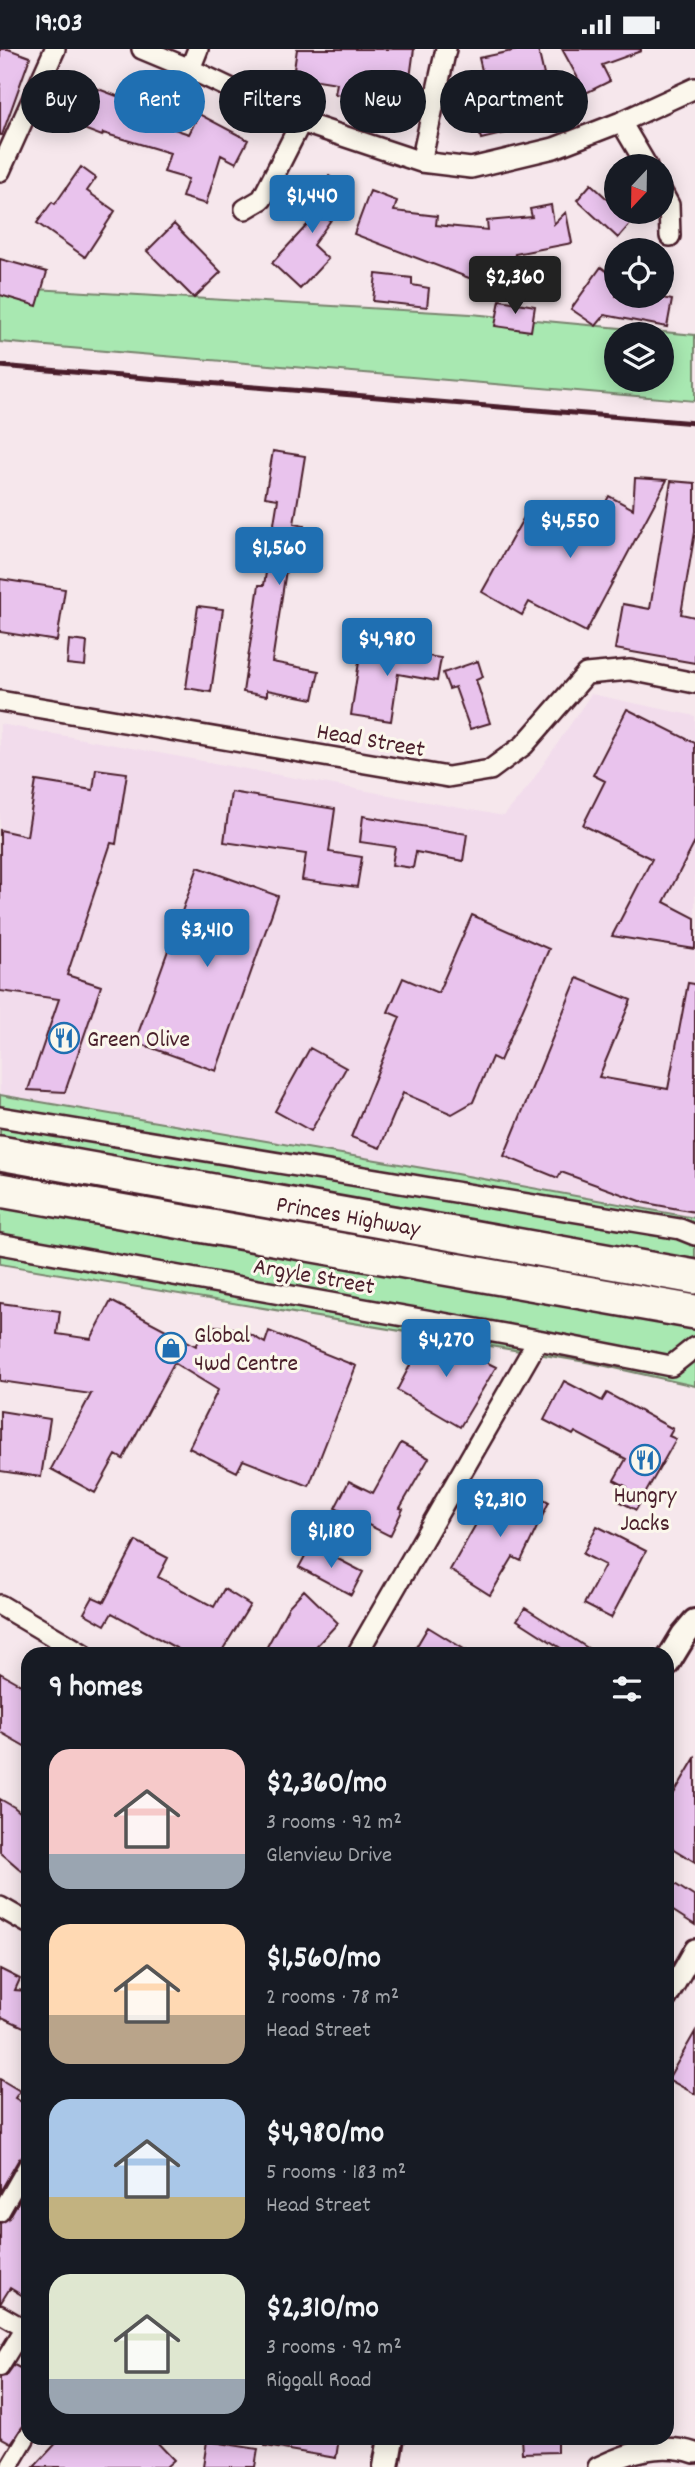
<!DOCTYPE html>
<meta charset="utf-8">
<style>
:root{--surface:#171b24;--page:#20242c;--text:#f1f3f6;--muted:#9ea1a6;--accent:#1f6fb2}
body{margin:0;font-family:Dekko,sans-serif;background:var(--page);color:var(--text);height:100vh;display:flex;flex-direction:column;font-size:26px;white-space:nowrap}
*{box-sizing:border-box;margin:0}
p{font-size:23px;color:var(--muted)}
.icon{flex:none;width:38px;height:38px;fill:none;stroke:currentColor;stroke-width:2;stroke-linecap:round;stroke-linejoin:round}
.map{position:relative;flex:1;overflow:hidden}
.drawer{position:absolute;left:21px;top:1598px;width:653px;height:798px;display:flex;flex-direction:column;background:var(--surface);border-radius:21px;box-shadow:0 4px 18px #0003}
.drawer>*{flex:none}
.guide{position:absolute;left:21px;top:21px;width:654px;height:63px;display:flex;gap:14px}
.needle{width:46px;rotate:202deg}
.controls{position:absolute;left:604px;top:105px;display:grid;gap:14px}
.controls a{display:grid;place-items:center;width:70px;height:70px;border-radius:50%;background:var(--surface);box-shadow:0 4px 18px #0003;font-size:35px}
.price{position:absolute;translate:-50% -60px;padding:0 16px;border-radius:7px;background:var(--accent);color:#fff;font-size:23px;line-height:46px;filter:drop-shadow(0 2px 4px #0008)}
.price::after{content:'';position:absolute;left:50%;top:42px;width:21px;height:16px;margin-left:-10px;background:inherit;clip-path:polygon(0 0,100% 0,50% 100%)}
.price.active{background:#222;color:#fff}
ul{padding:0;list-style:none}
li{display:flex;align-items:center;gap:21px;height:175px;padding:0 28px}
li span{display:grid;place-items:center;flex:none;width:196px;height:140px;border-radius:21px;color:#555}
li>.icon{margin-inline-start:auto}
span .icon{width:84px;height:84px;fill:#fffc;stroke-width:1}
li b{font-size:30px}
h2{display:flex;justify-content:space-between;align-items:center;height:84px;padding:0 28px;font-size:30px}
.chip{padding:0 24px;border-radius:32px;background:var(--surface);box-shadow:0 4px 18px #0003;font-size:24px;line-height:63px}
.chip.active{background:var(--accent);color:#fff}
.status{display:flex;justify-content:space-between;align-items:center;height:49px;padding:0 35px;background:var(--surface);direction:ltr}
.status svg{height:19px;fill:currentColor}
.map>svg:first-child{display:block}
</style>
<div class="status"><b>19:03</b><svg viewBox="0 0 49 12"><path d="M0 12V9h3v3zM5 12V6h3v6zM10 12V3h3v9zM15 12V0h3v12zM26 1h20v11H26zM47 4h2v5h-2z"/></svg></div>
<div class="map">
<svg width="695" height="2418" viewBox="0 0 695 2418">
<rect width="100%" height="100%" fill="#f6e7ec"/>
<filter id="ink" filterUnits="userSpaceOnUse"><feTurbulence type="fractalNoise" baseFrequency=".0143" numOctaves="2"/><feDisplacementMap in="SourceGraphic" scale="14" xChannelSelector="R" yChannelSelector="G"/><feConvolveMatrix kernelMatrix="1 2 1 2 8 2 1 2 1" color-interpolation-filters="sRGB"/></filter>
<g filter="url(#ink)">
<path fill="#f2dcec" d="M591,645L695,667V1169L440,1122L0,1046V675L504,767L528,738Z"/>
<path fill="#a8e8b1" stroke="#79846e" stroke-width="2" fill-rule="evenodd" d="M0,238L471,265L695,286V352L0,293ZM616,285H662V331H616Z
M0,1046L440,1122L695,1169V1337L592,1314L0,1215Z"/>
<path fill="#e9c3ed" stroke="#4a1f2b" stroke-width="2" d="M0,0H8L30,8L2,86H0Z
M297,0H414L406,58L335,45L337,34L293,27Z
M522,0H538L544,26L538,27L549,74L481,90L474,63L491,60L479,9Z
M562,0H641V2L602,16L610,32L586,44Z
M88,36L135,54L136,51L161,58L156,74L189,85L199,65L248,91L236,114L221,106L206,155L182,148L188,130L164,123L170,104L103,84L102,87L73,76Z
M81,118L96,129L87,142L115,162L85,208L37,174L52,153L55,155Z
M329,127L351,143L313,196L328,210L300,240L272,214L309,174L300,167Z
M591,135L616,158V163H621L632,173L618,189L577,151Z
M370,142L397,152L394,162L437,167L436,176L488,181L487,172L532,168L530,160L551,156L554,175L566,163L572,194L515,205L517,224L469,229L354,185Z
M174,175L221,223L194,249L147,202Z
M0,210L47,223L37,257L0,246Z
M601,218L616,229V247H653L672,251L667,278L605,266L596,277L571,260Z
M376,225L412,229V236L429,239L427,258L373,252Z
M500,251L535,257L531,282L495,277Z
M273,402L305,407L294,475L304,477L297,523L286,521L272,613L319,622L313,650L267,641V647L243,643L259,536H264L278,450L265,448Z
M635,429L667,431L586,583L529,553L522,566L482,543L528,461L585,493L609,447L633,460Z
M671,432L695,434V483L681,565L695,568V614L615,600L623,555L650,560Z
M0,530L65,540L57,592L0,583Z
M198,557L223,560L211,643L186,639Z
M69,591L87,593L85,617L67,615Z
M362,593L402,600L401,603L441,609L437,632L398,625L391,672L351,666Z
M478,612L483,628L476,631L490,674L470,680L455,638L449,640L443,624Z
M627,660L695,694V793L664,853L695,869V900L612,887L652,810L583,776L605,732L593,726Z
M96,720L127,724L116,795L111,794L67,926L101,937L65,1043L28,1041L59,950L0,942V781L27,787L36,732L93,741Z
M231,743L335,760L329,803L362,808L357,838L302,831L306,805L224,793Z
M363,767L467,785L463,812L416,803L413,819L392,816L395,798L360,793Z
M198,818L278,847L216,1022L135,993Z
M472,866L549,900L500,1012L492,1008L473,1053L452,1065L403,1044L380,1099L351,1088L400,968L388,963L403,929L438,944Z
M577,929L631,951L599,1028L668,1040L688,934L695,935V1163L646,1154L561,1123L558,1129L504,1107Z
M310,999L346,1019L311,1082L275,1062Z
M111,1252L196,1297L208,1276L241,1280L265,1294L269,1282L356,1317L309,1437L243,1411L237,1423L189,1399L218,1341L174,1314L123,1410L116,1406L95,1444L51,1420L91,1345L0,1332V1254L60,1262L57,1285L91,1290Z
M427,1284L496,1318L460,1378L397,1341Z
M564,1332L602,1352L607,1344L673,1380L669,1387L676,1390L636,1461L619,1452L627,1438L614,1431L626,1410L575,1383L573,1386L544,1371Z
M0,1362L50,1370L41,1428L0,1422Z
M401,1394L429,1409L400,1459L403,1460L390,1487L335,1459L349,1432L373,1444Z
M513,1434L549,1453L521,1512L513,1508L490,1546L450,1521L484,1461L495,1467Z
M597,1477L646,1502L611,1569L584,1555L605,1516L583,1505Z
M136,1492L168,1509L158,1528L214,1558L224,1540L250,1556L220,1605H187L112,1564L105,1576L84,1564L93,1548L104,1553Z
M311,1496L363,1523L351,1546L299,1518Z
M304,1541L338,1574L309,1605H263L289,1557Z
M525,1559L597,1605H570L517,1571Z
M428,1578L472,1605H412Z
M0,1624L28,1640V1699L0,1683Z
M695,1709V1813L667,1796V1756Z
M0,1750L14,1758L28,1770V1815L22,1822L0,1803Z
M667,1830L695,1848V1876L667,1858Z
M0,1920L20,1930L15,1941L28,1942V1980L2,1968L0,1973Z
M695,1983V2045L668,2030Z
M0,2030L20,2042L15,2049L28,2057V2105L19,2110L0,2143Z
M28,2136V2250L10,2239L0,2255V2174L9,2169Z
M14,2316L28,2323V2370L11,2394L0,2388V2328L6,2327Z
M61,2389H153L174,2411L166,2418H34Z
M265,2389H339L336,2409L265,2397Z
M521,2389H557V2403L522,2404Z
M207,2392L258,2400L255,2418H203Z"/>
<g fill="none" stroke-linecap="round" stroke-linejoin="round">
<g stroke="#4a1f2b" stroke-width="21">
<path id="pedestrian" d="M0,2164L28,2115
M0,2265L28,2281
M0,2318L24,2279
M9,2418L28,2386"/>
</g>
<g stroke="#4a1f2b" stroke-width="24">
<path id="minor" d="M142,0L190,20L301,73L421,113L471,119L554,99L621,73L695,39
M190,20L198,0
M621,73L647,117
M421,113L446,0
M0,122L55,0
M662,143L669,156L670,187
M245,160L262,150L301,73
M0,652L448,728L490,721L524,696L586,625L630,621L695,634
M0,1068L680,1180L695,1186
M0,1195L538,1291L671,1317L695,1298
M0,1556L83,1605
M357,1605L538,1291
M0,1858L28,1874
M667,1949L695,1900
M598,2418C629,2403 661,2393 695,2404"/>
</g>
<g stroke="#4a1f2b" stroke-width="30">
<path id="tertiary" d="M667,1614L684,1586L695,1573
M386,2418L391,2389"/>
</g>
<g stroke="#4a1f2b" stroke-width="38">
<g id="trunk">
<path id="s1" d="M0,1104L695,1228"/>
<path d="M0,1141L695,1263"/>
</g>
</g>
<use href="#pedestrian" stroke="#fbf7ec" stroke-width="16"/>
<use href="#minor" stroke="#fbf7ec" stroke-width="19"/>
<use href="#tertiary" stroke="#fbf7ec" stroke-width="24"/>
<use href="#trunk" stroke="#fbf7ec" stroke-width="33"/>
<path stroke="#4a1f2b" stroke-width="5" d="M0,317L695,374"/>
</g>
</g>
<defs>
<g id="restaurant-ring" transform="scale(1.575)"><circle r="9.5" fill="#fbf7ec" stroke="#1f6fb2" stroke-width="1.5"/><path d="M-5-6h1v4h1v-4h1v4h1v-4h1v5L-1.5 .5V6h-2V.5L-5-1ZM5-6V6H3V1.5H1.5Q1.5-4 5-6Z" fill="#1f6fb2"/></g>
<g id="shop-ring" transform="scale(1.575)"><circle r="9.5" fill="#fbf7ec" stroke="#1f6fb2" stroke-width="1.5"/><path d="M-5-2.5h2.3a2.7 3.5 0 0 1 5.4 0H5L5.5 6h-11ZM-1.5-2.5h3a1.5 2.3 0 0 0-3 0Z" fill="#1f6fb2"/></g>
</defs>
<g fill-rule="evenodd">
<use href="#restaurant-ring" x="64" y="989"/>
<use href="#shop-ring" x="171" y="1299"/>
<use href="#restaurant-ring" x="645" y="1411"/>
</g>
<g text-anchor="middle" stroke-width="6" stroke-linejoin="round" paint-order="stroke">
<g font-size="24" fill="#4a1f2b" stroke="#fbf7ec">
<text transform="translate(371 690) rotate(10)" y="8">Head Street</text>
<text dy="8" stroke="none"><textPath href="#s1" startOffset="354">Princes Highway</textPath></text>
<text transform="translate(314 1226) rotate(10)" y="8">Argyle Street</text>
</g>
<g font-size="24" fill="#4a1f2b" stroke="#fbf7ec" text-anchor="start">
<text x="87" y="997">Green Olive</text>
<text x="194" y="1293">Global<tspan x="194" dy="28">4wd Centre</tspan></text>
<text x="645" y="1453" text-anchor="middle">Hungry<tspan x="645" dy="28">Jacks</tspan></text>
</g>
</g>
</svg>
<div class="controls">
<a><svg class="needle" viewBox="-14 -14 28 28"><path d="M0-13l5 13h-10z" fill="#e53935"/><path d="M0 13l5-13h-10z" fill="#9ea1a6"/></svg></a>
<a><svg class="icon" aria-label="locate" viewBox="0 0 24 24"><circle cx="12" cy="12" r="6"/><path d="M12 2v4M12 18v4M2 12h4M18 12h4"/></svg></a>
<a><svg class="icon" aria-label="layers" viewBox="0 0 24 24"><path d="M12 4l9 5-9 5-9-5zM3 14l9 5 9-5"/></svg></a>
</div>
<b class="price" style="left:312px;top:186px">$1,440</b>
<b class="price active" style="left:515px;top:267px">$2,360</b>
<b class="price" style="left:570px;top:511px">$4,550</b>
<b class="price" style="left:279px;top:538px">$1,560</b>
<b class="price" style="left:387px;top:629px">$4,980</b>
<b class="price" style="left:207px;top:920px">$3,410</b>
<b class="price" style="left:446px;top:1330px">$4,270</b>
<b class="price" style="left:500px;top:1490px">$2,310</b>
<b class="price" style="left:331px;top:1521px">$1,180</b>
<div class="guide">
<a class="chip">Buy</a>
<a class="chip active">Rent</a>
<a class="chip">Filters</a>
<a class="chip">New</a>
<a class="chip">Apartment</a>
</div>
<section class="drawer">
<h2>9 homes<svg class="icon" aria-label="filters" viewBox="0 0 24 24"><path d="M4 7h16M4 17h16"/><circle cx="9" cy="7" r="2"/><circle cx="15" cy="17" r="2"/></svg></h2>
<ul>
<li><span style="background:linear-gradient(#f6c9c9 75%,#9aa5b1 0)"><svg class="icon" aria-label="home" viewBox="0 0 24 24"><path d="M3 11l9-7 9 7M6 9v11h12V9"/></svg></span><div><b>$2,360/mo</b><p>3 rooms · 92 m²</p><p>Glenview Drive</p></div></li>
<li><span style="background:linear-gradient(#ffd9b3 65%,#b9a48a 0)"><svg class="icon" aria-label="home" viewBox="0 0 24 24"><path d="M3 11l9-7 9 7M6 9v11h12V9"/></svg></span><div><b>$1,560/mo</b><p>2 rooms · 78 m²</p><p>Head Street</p></div></li>
<li><span style="background:linear-gradient(#a9c7e8 70%,#c2b280 0)"><svg class="icon" aria-label="home" viewBox="0 0 24 24"><path d="M3 11l9-7 9 7M6 9v11h12V9"/></svg></span><div><b>$4,980/mo</b><p>5 rooms · 183 m²</p><p>Head Street</p></div></li>
<li><span style="background:linear-gradient(#dfe7d0 75%,#9aa5b1 0)"><svg class="icon" aria-label="home" viewBox="0 0 24 24"><path d="M3 11l9-7 9 7M6 9v11h12V9"/></svg></span><div><b>$2,310/mo</b><p>3 rooms · 92 m²</p><p>Riggall Road</p></div></li>
</ul>
</section>
</div>
